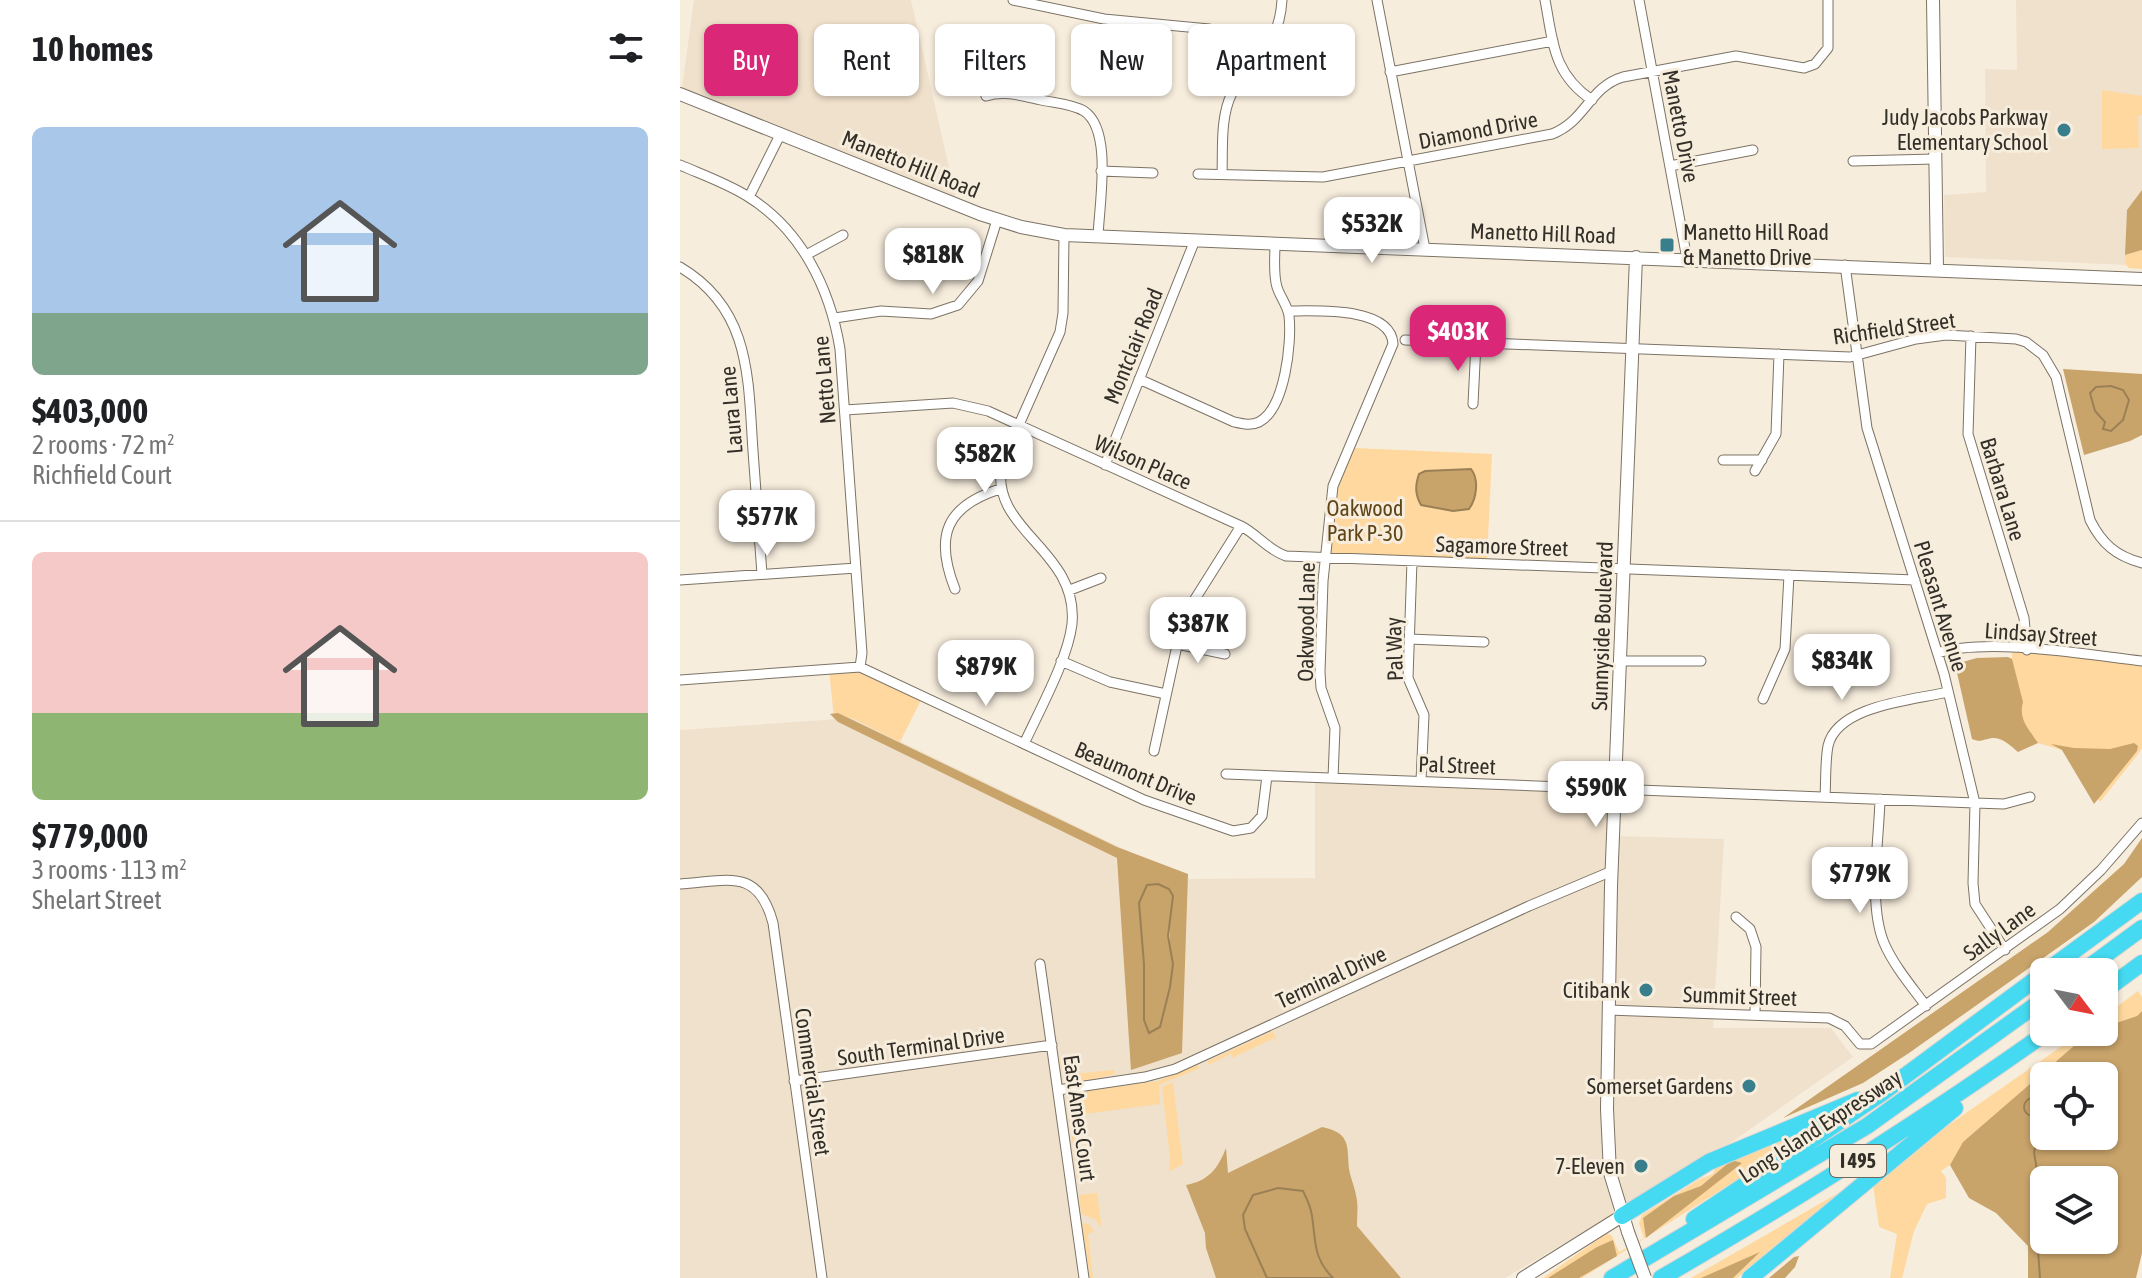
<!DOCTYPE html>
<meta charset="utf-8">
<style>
:root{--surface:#fff;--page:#f6f6f6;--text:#202124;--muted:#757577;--line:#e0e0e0;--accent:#db2777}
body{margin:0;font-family:"Asap Condensed",sans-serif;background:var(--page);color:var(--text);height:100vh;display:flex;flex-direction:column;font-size:30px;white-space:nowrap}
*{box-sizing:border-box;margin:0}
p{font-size:26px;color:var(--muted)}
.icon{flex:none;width:44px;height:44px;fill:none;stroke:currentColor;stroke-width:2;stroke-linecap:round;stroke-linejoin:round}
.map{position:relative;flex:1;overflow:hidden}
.sheet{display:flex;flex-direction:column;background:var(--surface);width:680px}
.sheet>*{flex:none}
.hud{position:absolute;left:24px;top:24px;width:760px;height:72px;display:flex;gap:16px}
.needle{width:52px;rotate:122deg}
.fabs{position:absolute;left:1350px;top:958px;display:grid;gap:16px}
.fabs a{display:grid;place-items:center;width:88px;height:88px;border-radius:12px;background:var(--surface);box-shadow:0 2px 6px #0004;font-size:40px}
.price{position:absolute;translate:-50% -68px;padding:0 18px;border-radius:16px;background:#fff;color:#222;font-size:26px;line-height:52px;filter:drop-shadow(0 2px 4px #0008)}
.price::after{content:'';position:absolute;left:50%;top:48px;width:24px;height:18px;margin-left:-12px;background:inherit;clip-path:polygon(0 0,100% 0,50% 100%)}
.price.active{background:var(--accent);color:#fff}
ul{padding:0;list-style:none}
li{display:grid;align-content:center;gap:16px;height:424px;padding:0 32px}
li+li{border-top:2px solid var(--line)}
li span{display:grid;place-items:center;height:248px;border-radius:12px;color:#555}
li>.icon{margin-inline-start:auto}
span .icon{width:144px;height:144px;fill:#fffc;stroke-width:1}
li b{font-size:34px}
h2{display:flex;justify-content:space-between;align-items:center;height:96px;padding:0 32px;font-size:34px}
.tag{padding:0 28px;border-radius:12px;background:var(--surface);box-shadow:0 2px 6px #0004;font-size:28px;line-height:72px}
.tag.active{background:var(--accent);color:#fff}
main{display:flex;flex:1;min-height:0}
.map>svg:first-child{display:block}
</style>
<main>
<section class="sheet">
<h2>10 homes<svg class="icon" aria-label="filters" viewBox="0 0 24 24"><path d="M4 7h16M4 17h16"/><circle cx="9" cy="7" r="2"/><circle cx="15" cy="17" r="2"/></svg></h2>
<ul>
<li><span style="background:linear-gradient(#a9c7e8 75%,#7fa58c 0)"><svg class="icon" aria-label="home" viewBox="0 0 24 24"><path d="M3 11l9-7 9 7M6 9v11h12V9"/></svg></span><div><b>$403,000</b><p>2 rooms · 72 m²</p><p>Richfield Court</p></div></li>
<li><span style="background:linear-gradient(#f6c9c9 65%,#8fb573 0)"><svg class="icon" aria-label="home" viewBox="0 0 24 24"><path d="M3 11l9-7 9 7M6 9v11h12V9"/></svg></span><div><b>$779,000</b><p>3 rooms · 113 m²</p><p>Shelart Street</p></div></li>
</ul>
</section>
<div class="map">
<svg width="1462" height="1278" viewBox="0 0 1462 1278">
<rect width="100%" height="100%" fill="#f7eddd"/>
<path fill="#f0e1cc" d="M14,0H231L278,207L1,95Z
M1336,0H1462V190L1447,210L1446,265L1265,257L1264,195L1306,192L1305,69L1337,70Z
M172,718L506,879L635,878V777L937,788L935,836L1044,839L1033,1028H1151L1173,1057L1029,1158L825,1278H0V730Z"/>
<path fill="#fed89f" d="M1422,90L1462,96V115L1458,116L1459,148L1422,149Z
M1462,250V269L1449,268L1446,265L1445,255Z
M675,448L812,454L807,559L648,554L655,487Z
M1332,649L1462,661V749L1420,802L1382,750L1358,743L1333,742Z
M180,667L243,696L220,742L172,718L154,719L149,669Z
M1458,991L1462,997V1011L1457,1016L1424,1027V1016Z
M593,1031L598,1044L594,1038L552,1058L551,1054L528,1065V1061Z
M1402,1032H1410L1283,1142L1270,1165L1261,1171L1266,1178V1198L1247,1204L1234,1231L1222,1278H1210L1217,1234L1199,1227L1193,1185L1256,1134Z
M397,1056L399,1065L392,1067L394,1074L434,1070L435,1074L401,1082L392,1081L381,1071L380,1058Z
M517,1065L520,1068L479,1085L480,1104L396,1115L404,1183L398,1182L388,1108L392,1098L401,1092L478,1081Z
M493,1082L503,1164L489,1172L490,1158L482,1087Z
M1139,1124L1140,1127L902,1278H863L927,1233L932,1236L939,1252L964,1238L959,1223L962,1215L1020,1179L1033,1174L1035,1168Z
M1160,1192L1057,1278H1011Z
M417,1193V1195L422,1228L415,1219L401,1214L399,1195Z
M402,1223L409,1224L414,1231L408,1234L413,1278H410Z"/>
<path fill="#c8a36a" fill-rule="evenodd" d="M1462,190V250L1445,255L1447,210Z
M1383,369L1462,374V435L1450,441L1404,455Z
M1328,657L1332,659L1343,702C1338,720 1349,729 1358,743L1338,752C1331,746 1323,738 1313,738C1303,739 1301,743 1292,739L1275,664L1297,658Z
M158,713L437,847L508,874L502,1053L451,1070L437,858L158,722L150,714ZM478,884L489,889L490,987L480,1027L464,1020V964L459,903L467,885Z
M1454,743L1458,746L1457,751L1414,804L1382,750L1371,744L1394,748L1430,749Z
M1462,838V877L1414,922L1229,1053L1183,1083L1103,1118L1368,932L1444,864Z
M1462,1011V1253L1456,1278H1348V1246L1316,1213L1289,1198L1270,1165L1283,1142L1410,1032H1424V1027L1457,1016ZM1364,1076H1424V1136H1364ZM1364,1180H1424V1240H1364Z
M642,1127C671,1133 667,1146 669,1169C671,1180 676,1190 677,1201C678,1209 677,1218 677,1226L721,1278H536L526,1248L525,1233L506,1185C528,1181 538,1169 546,1148L548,1173Z
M1052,1160L1062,1163L966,1238L963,1218L994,1196L1021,1186Z
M933,1240L937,1256L899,1278H868L917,1247Z
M1080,1252L1053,1278H1021Z
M1119,1256L1115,1267L1105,1278H1089L1114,1257Z"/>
<path fill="#c8a36a" stroke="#9b8056" stroke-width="2" d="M1431,386L1443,390L1449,400L1443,420L1431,431L1423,429L1425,422L1415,411L1410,393L1416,387Z
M791,469C799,479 797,498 789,509L773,511L741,505C735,494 735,486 739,474L745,471Z
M478,884L489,889L493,896L488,936L493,964L490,987L480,1027L469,1033L464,1020V964L459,903L467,885Z
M1344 1107a9 9 0 1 1 18 0a9 9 0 1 1-18 0Z
M598,1188L623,1191C627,1199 631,1207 632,1216C636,1242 633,1258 653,1278H587L565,1229L563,1215L573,1195Z"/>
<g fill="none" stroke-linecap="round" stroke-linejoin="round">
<path stroke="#9b8056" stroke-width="2" d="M1359,1110V1132L1354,1152L1364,1215
M1360,1278L1358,1250L1364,1228"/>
<g stroke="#7c7365" stroke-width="11">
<path id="street" d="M333,0L424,19L529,29L549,36L581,56
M697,0L745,249
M865,0C873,42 873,74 912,100
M959,0L1007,259
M710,72L873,41
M306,96C324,90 343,96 361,100C375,103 392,104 404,111C433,130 419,205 418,237
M1173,161L1255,159
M0,165C23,175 46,183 67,196C121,229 150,288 160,349L182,653L180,667
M990,166L1073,150
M421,171L473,173
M518,174L643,177L872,134C906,121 909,87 943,77L1056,56L1124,68L1135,64L1148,48V0
M542,174C543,148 540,117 552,93C572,55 599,50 602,0
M69,197L101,133
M126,255L163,235
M1165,265L1187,428L1264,674L1295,803L1293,883L1295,904L1325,950
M0,267C71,309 68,378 73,451C76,492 79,533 82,574
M608,311C635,311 711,306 713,344L653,486L643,581L640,672L641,688L655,728L653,778
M155,318L201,311L251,314L278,305L298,281L317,220
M1291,336L1288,434L1344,618L1347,650
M725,340L1170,357L1236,339L1266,335L1336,339L1346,342L1363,355L1376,377L1410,520C1422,544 1436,556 1462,563
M459,379L554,422C563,424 571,426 579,422C605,409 612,342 609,316C608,306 600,297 597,287C593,274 595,257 595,243
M793,404L796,343
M165,410L273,403L308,411L561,526C577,534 588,550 606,556L1235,580
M1043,460H1082
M425,465L515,240
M1075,471L1096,434L1099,354
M732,561L728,678L744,715L741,781
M0,580L176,568
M275,589C254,536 266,506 320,489
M390,590L421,578
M729,639L804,642
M497,644L545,654
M1258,653C1308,637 1408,655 1462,661
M381,661L430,682L486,694
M941,661H1021
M0,680L180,667L464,800L553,831L571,828L582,816L587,776
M1083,699L1105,649L1109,575
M344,744C359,711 388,659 392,624C399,549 308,531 322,463L380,332L383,313L384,235
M474,751L503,618L561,526
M546,774L1295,803L1324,804L1350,797
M1145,797C1146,781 1145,762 1148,746C1157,705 1234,700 1268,692
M1200,799C1199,842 1188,904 1204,943C1214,966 1232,987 1246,1006
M0,884C48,881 78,867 93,923L142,1278
M1056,917L1070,929L1076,947L1075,1015
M360,964L404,1278
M928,1010L1149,1018L1165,1026L1180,1044H1191L1380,909L1421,870L1462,823
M114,1081L372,1045
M378,1090L465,1077L495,1069L849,906L932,871"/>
</g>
<g stroke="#7c7365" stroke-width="14">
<path id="secondary" d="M1253,0L1257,269
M0,94L300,214L341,227L384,235L1462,279
M948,1232L930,1173L927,1109L931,886L956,257
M843,1278L942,1216"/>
</g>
<g stroke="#d6d5d4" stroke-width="18">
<path id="highway" d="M1365,972L1462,901
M1402,972L1462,928
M1424,991L1462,963
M942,1216L1029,1162L1178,1100
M1014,1219L1202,1093L1364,973
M932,1278L1187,1126L1364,999
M981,1278C1114,1201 1242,1121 1367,1032
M1070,1278L1275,1108"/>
</g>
<use href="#street" stroke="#fff" stroke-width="9"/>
<use href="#secondary" stroke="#fff" stroke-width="12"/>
<use href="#highway" stroke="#45daf1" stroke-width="16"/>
<g stroke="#7c7365" stroke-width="14" stroke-linecap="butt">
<path id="secondary-bridge" d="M948,1232L965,1278"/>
</g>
<use href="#secondary-bridge" stroke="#fff" stroke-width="12"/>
</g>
<g fill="#397f8b" stroke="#f7eddd" stroke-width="3">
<circle cx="1384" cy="130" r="8"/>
<rect x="979" y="237" width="16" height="16" rx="4"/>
<circle cx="966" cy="990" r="8"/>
<circle cx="1069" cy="1086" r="8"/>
<circle cx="961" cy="1166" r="8"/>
</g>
<g text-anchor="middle" stroke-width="6" stroke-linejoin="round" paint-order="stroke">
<rect fill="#f7eddd" stroke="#6d675e" stroke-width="2" x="1150" y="1145" width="56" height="32" rx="6"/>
<g font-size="20" font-weight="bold" fill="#322e28">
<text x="1178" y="1168">I 495</text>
</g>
<g font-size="22" fill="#322e28" stroke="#f7eddd" text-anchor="end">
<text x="1368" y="125">Judy Jacobs Parkway<tspan x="1368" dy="25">Elementary School</tspan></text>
<text x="1003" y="240" text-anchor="start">Manetto Hill Road<tspan x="1003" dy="25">&amp; Manetto Drive</tspan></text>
<text x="950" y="998">Citibank</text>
<text x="1053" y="1094">Somerset Gardens</text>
<text x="945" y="1174">7-Eleven</text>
</g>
<g font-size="22" fill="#322e28" stroke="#f7eddd">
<text transform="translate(1001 126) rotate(79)" y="8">Manetto Drive</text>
<text transform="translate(798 130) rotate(-11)" y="8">Diamond Drive</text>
<text transform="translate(231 164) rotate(22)" y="8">Manetto Hill Road</text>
<text transform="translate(863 233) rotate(2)" y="8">Manetto Hill Road</text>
<text transform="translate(1214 328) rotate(-8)" y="8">Richfield Street</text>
<text transform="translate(453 346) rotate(-68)" y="8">Montclair Road</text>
<text transform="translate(144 380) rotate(-95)" y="8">Netto Lane</text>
<text transform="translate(51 410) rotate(-95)" y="8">Laura Lane</text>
<text transform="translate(463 462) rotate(24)" y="8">Wilson Place</text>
<text transform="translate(1323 489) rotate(73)" y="8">Barbara Lane</text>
<text transform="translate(822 546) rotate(2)" y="8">Sagamore Street</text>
<text transform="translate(1261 606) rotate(73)" y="8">Pleasant Avenue</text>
<text transform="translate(626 622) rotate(-89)" y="8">Oakwood Lane</text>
<text transform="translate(922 626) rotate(-88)" y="8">Sunnyside Boulevard</text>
<text transform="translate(1361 634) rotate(4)" y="8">Lindsay Street</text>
<text transform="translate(714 649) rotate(-92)" y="8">Pal Way</text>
<text transform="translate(777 765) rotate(2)" y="8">Pal Street</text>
<text transform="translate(456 773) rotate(23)" y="8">Beaumont Drive</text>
<text transform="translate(1319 931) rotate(-36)" y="8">Sally Lane</text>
<text transform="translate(651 977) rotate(-25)" y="8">Terminal Drive</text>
<text transform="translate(1060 996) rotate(2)" y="8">Summit Street</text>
<text transform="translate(241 1046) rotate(-8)" y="8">South Terminal Drive</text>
<text transform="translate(133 1082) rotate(82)" y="8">Commercial Street</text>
<text transform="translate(400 1118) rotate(82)" y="8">East Ames Court</text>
<text transform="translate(1140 1126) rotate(-33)" y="8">Long Island Expressway</text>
</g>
<g font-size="22" fill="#5f4518" stroke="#f7eddd">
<text x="685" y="516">Oakwood<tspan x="685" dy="25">Park P-30</tspan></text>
</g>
</g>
</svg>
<div class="fabs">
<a><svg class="needle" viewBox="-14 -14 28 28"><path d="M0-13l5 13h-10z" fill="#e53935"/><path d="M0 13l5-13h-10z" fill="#757577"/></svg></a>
<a><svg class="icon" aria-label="locate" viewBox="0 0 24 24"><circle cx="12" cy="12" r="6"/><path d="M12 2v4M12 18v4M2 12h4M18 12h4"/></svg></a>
<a><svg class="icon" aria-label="layers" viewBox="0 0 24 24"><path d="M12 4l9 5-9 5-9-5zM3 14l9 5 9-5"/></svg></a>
</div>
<b class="price" style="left:692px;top:265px">$532K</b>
<b class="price" style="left:253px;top:296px">$818K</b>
<b class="price active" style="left:778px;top:373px">$403K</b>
<b class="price" style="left:305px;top:495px">$582K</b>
<b class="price" style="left:87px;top:558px">$577K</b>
<b class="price" style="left:518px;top:665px">$387K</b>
<b class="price" style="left:1162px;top:702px">$834K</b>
<b class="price" style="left:306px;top:708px">$879K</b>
<b class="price" style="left:916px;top:829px">$590K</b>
<b class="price" style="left:1180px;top:915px">$779K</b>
<div class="hud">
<a class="tag active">Buy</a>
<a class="tag">Rent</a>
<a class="tag">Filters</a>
<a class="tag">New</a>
<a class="tag">Apartment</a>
</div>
</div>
</main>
